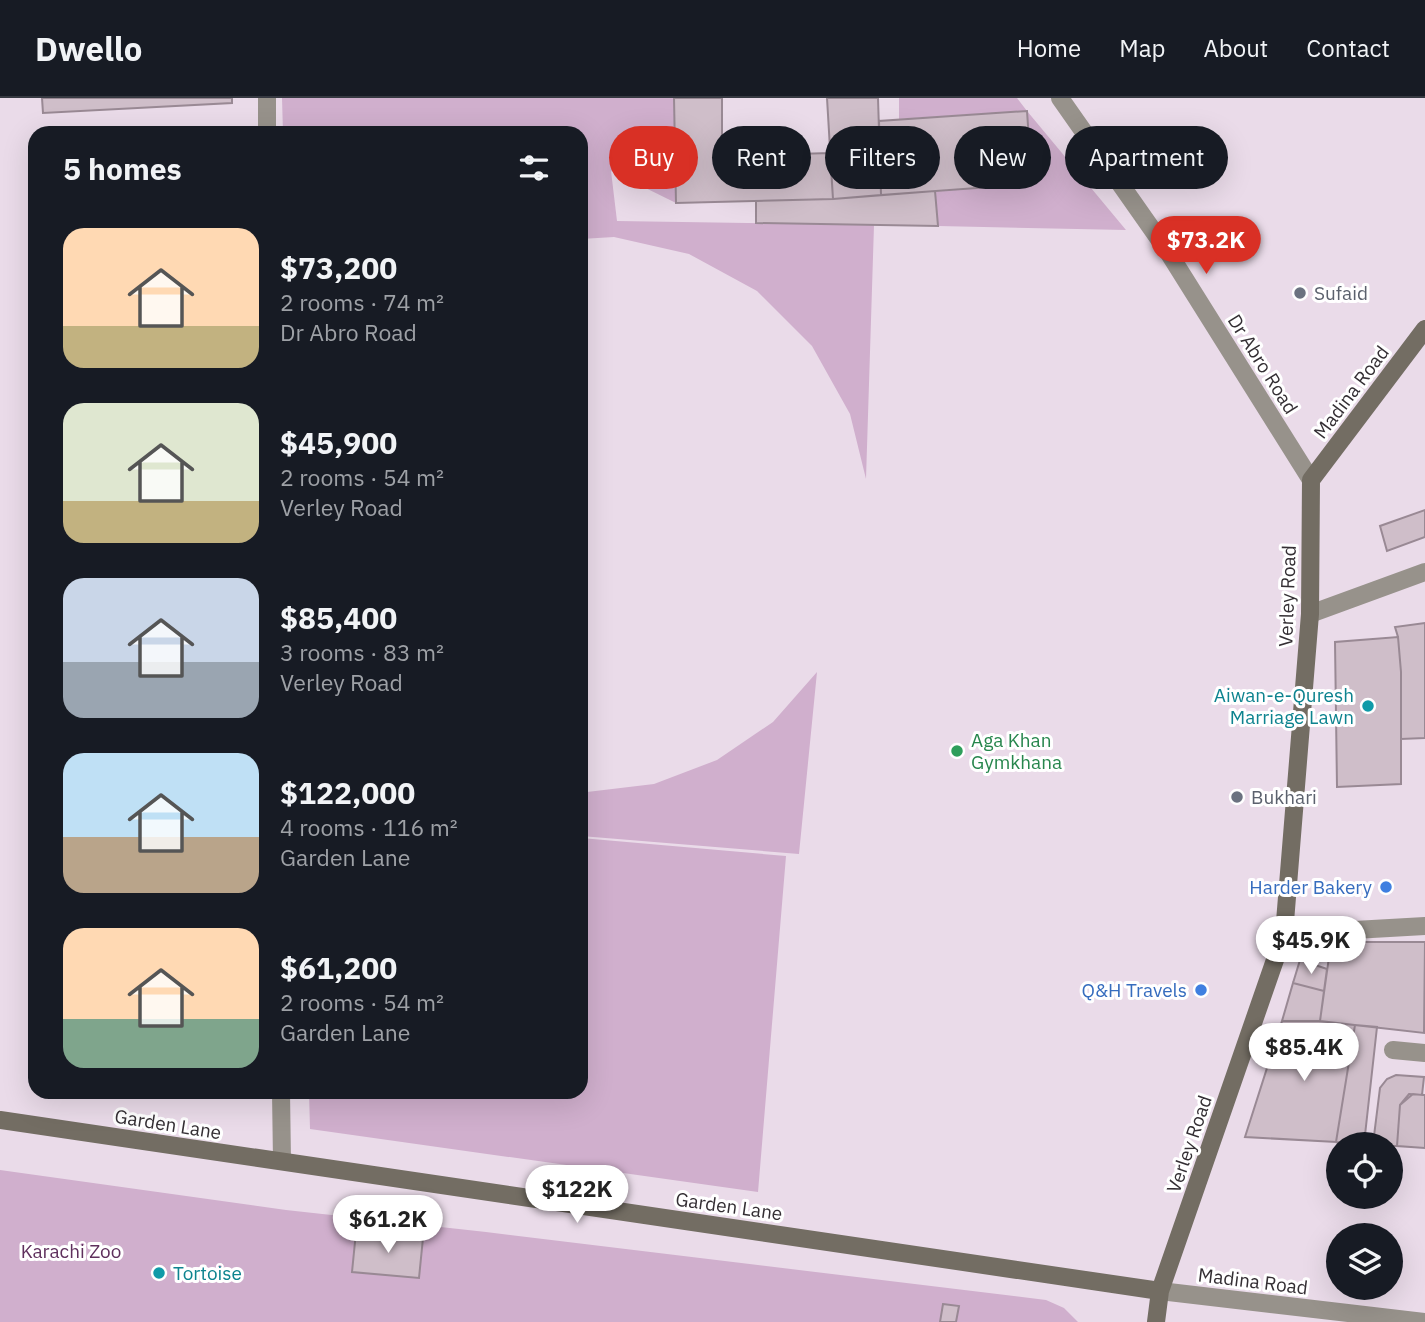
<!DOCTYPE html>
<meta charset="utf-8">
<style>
:root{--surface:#171b24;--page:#20242c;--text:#f1f3f6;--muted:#9ea1a6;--line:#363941;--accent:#d93025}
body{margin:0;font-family:"IBM Plex Sans",sans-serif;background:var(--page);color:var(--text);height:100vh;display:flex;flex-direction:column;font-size:26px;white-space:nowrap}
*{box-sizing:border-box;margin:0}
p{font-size:23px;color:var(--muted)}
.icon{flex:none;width:38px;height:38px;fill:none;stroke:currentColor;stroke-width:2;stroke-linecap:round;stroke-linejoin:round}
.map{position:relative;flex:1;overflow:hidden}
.drawer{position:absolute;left:28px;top:28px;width:560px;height:973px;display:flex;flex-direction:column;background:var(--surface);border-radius:21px;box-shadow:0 7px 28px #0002}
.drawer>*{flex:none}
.top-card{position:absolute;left:609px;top:28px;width:665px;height:63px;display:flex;gap:14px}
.fabs{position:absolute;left:1326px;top:1034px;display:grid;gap:14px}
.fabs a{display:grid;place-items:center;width:77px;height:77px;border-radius:50%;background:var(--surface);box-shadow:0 7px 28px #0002;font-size:35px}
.price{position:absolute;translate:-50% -60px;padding:0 16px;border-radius:24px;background:#fff;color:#222;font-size:23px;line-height:46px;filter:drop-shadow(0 2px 4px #0008)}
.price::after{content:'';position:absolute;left:50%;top:42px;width:21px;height:16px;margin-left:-10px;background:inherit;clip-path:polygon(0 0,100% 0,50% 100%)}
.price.current{background:var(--accent);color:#fff}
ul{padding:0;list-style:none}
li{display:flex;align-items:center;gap:21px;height:175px;padding:0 35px}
li span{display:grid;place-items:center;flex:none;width:196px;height:140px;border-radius:21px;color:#555}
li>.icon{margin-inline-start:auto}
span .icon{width:84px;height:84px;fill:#fffc;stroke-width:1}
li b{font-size:30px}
h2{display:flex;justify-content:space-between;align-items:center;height:84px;padding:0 35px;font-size:30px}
.tag{padding:0 24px;border-radius:32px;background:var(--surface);box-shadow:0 7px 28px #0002;font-size:24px;line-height:63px}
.tag.current{background:var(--accent);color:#fff}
header{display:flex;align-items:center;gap:42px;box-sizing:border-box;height:98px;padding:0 35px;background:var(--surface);border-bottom:2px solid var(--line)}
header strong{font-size:33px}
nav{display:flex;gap:38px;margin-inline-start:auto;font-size:24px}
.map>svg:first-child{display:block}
</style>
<header>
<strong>Dwello</strong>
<nav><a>Home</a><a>Map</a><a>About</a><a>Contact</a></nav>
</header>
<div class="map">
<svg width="1425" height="1224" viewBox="0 0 1425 1224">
<rect width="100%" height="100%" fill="#eadbe9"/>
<path fill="#d0afcd" d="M282,0H674L676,105L611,73L617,123L874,127L866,381L850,316L812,248L757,193L689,156L614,139L581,141V35H283Z
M899,0H1017L1027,13L1126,132L938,128L935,93L1032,86L1027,13L899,21Z
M817,574L799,756L581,738V693L587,694L654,686L717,662L773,624Z
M581,740L786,758L758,1094L310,1031L309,994H581Z
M0,1072L286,1112L486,1134L1046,1202L1064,1210L1078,1224H0Z"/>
<path fill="#cfbec9" stroke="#998994" stroke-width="2" d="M42,0H232V5L43,15Z
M674,0H722V58L830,55L833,101L676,105Z
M827,0H878L881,97L833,101Z
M1027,13L1032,86L881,97L879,23Z
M935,93L938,128L756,125V103L833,101Z
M1425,412V439L1387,453L1380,428Z
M1425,525V640L1401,641V574L1398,539L1395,529Z
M1398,539L1401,574V686L1337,689L1335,544Z
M1318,844H1350L1329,859L1321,858L1313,866L1300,862L1302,856Z
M1350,844H1425L1424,935L1320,923L1329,859Z
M1300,862L1327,871L1324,893L1293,885Z
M1293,885L1324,893L1320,923H1282Z
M1282,923H1320L1355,927L1336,1044L1245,1039Z
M1355,927L1377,929L1364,1046L1336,1044Z
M1396,977L1424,979L1422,997L1413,996L1400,1007L1397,1048H1391V1046H1373L1380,990L1387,981Z
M1409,996L1425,997V1050L1397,1048L1400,1007Z
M356,1134L423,1140L419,1180L352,1174Z
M943,1206L959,1208L956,1224H940Z"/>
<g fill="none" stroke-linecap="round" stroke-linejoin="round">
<path stroke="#97928b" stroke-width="18" d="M267,0V35
M1284,836L1425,828
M1393,952L1425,955
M281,994L282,1063
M1160,1193L1425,1224"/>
<path stroke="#97928b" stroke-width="18" d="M1060,0L1168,154L1311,382
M1310,516L1425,474"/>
<path stroke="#736d63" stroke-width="18" d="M0,1022L1160,1193
M1156,1224L1160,1193L1284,836L1310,516L1311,382L1425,231"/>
</g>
<g fill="#6b7280" stroke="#fff" stroke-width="2.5">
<circle cx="1300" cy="195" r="7"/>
<circle cx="1237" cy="699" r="7"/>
</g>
<g fill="#0f9aa8" stroke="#fff" stroke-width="2.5">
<circle cx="1368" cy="608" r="7"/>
<circle cx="159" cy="1175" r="7"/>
</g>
<circle fill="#2e9e5b" stroke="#fff" stroke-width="2.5" cx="957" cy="653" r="7"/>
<g fill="#3f7fe0" stroke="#fff" stroke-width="2.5">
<circle cx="1386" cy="789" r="7"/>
<circle cx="1201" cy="892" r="7"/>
</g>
<g text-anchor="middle" stroke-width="6" stroke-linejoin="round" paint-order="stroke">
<g font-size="19" fill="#5b616d" stroke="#fff" text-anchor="start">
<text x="1314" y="202">Sufaid</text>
<text x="1251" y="706">Bukhari</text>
</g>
<g font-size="19" fill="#342f34" stroke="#fff">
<text transform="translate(1263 266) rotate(58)" y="7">Dr Abro Road</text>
<text transform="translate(1351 294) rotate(-53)" y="7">Madina Road</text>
<text transform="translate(1287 498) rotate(-88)" y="7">Verley Road</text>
<text transform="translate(168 1026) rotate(9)" y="7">Garden Lane</text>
<text transform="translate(1189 1046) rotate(-71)" y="7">Verley Road</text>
<text transform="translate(729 1108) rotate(8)" y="7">Garden Lane</text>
<text transform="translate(1253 1183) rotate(7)" y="7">Madina Road</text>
</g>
<g font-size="19" fill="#0d838f" stroke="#fff" text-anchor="end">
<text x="1354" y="604">Aiwan-e-Quresh<tspan x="1354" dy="22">Marriage Lawn</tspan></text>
<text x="173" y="1182" text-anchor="start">Tortoise</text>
</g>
<g font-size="19" fill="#27864d" stroke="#fff" text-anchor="start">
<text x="971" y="649">Aga Khan<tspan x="971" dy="22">Gymkhana</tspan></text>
</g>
<g font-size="19" fill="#366cbe" stroke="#fff" text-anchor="end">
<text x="1372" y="796">Harder Bakery</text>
<text x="1187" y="899">Q&amp;H Travels</text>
</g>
<g font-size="19" fill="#5f305d" stroke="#fff">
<text x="71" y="1160">Karachi Zoo</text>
</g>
</g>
</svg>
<div class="fabs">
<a><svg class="icon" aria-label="locate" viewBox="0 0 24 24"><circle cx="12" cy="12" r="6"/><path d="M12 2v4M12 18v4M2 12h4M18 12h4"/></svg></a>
<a><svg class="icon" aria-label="layers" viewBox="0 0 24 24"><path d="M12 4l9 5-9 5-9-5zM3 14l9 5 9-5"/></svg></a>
</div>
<b class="price current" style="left:1206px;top:178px">$73.2K</b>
<b class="price" style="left:1311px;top:878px">$45.9K</b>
<b class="price" style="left:1304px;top:985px">$85.4K</b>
<b class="price" style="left:577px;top:1127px">$122K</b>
<b class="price" style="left:388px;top:1157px">$61.2K</b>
<div class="top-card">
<a class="tag current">Buy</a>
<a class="tag">Rent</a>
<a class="tag">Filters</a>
<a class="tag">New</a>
<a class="tag">Apartment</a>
</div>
<section class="drawer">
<h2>5 homes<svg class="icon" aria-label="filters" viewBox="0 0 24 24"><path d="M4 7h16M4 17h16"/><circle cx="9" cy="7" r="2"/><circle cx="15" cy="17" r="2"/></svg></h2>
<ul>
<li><span style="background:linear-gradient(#ffd9b3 70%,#c2b280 0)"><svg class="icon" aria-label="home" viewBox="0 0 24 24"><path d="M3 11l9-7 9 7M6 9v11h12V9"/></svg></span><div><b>$73,200</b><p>2 rooms · 74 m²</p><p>Dr Abro Road</p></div></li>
<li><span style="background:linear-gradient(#dfe7d0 70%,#c2b280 0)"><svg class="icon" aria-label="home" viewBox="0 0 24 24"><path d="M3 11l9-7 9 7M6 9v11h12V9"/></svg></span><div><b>$45,900</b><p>2 rooms · 54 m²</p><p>Verley Road</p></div></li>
<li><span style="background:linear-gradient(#c9d6e8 60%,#9aa5b1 0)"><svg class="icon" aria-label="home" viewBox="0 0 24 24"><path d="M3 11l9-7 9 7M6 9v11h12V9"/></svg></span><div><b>$85,400</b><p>3 rooms · 83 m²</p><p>Verley Road</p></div></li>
<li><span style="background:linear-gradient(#bfe0f5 60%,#b9a48a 0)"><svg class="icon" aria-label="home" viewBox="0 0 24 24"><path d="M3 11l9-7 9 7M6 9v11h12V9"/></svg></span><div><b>$122,000</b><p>4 rooms · 116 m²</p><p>Garden Lane</p></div></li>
<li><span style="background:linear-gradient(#ffd9b3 65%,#7fa58c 0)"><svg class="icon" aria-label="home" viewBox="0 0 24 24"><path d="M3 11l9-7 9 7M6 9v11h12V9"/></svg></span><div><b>$61,200</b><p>2 rooms · 54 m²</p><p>Garden Lane</p></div></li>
</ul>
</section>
</div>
